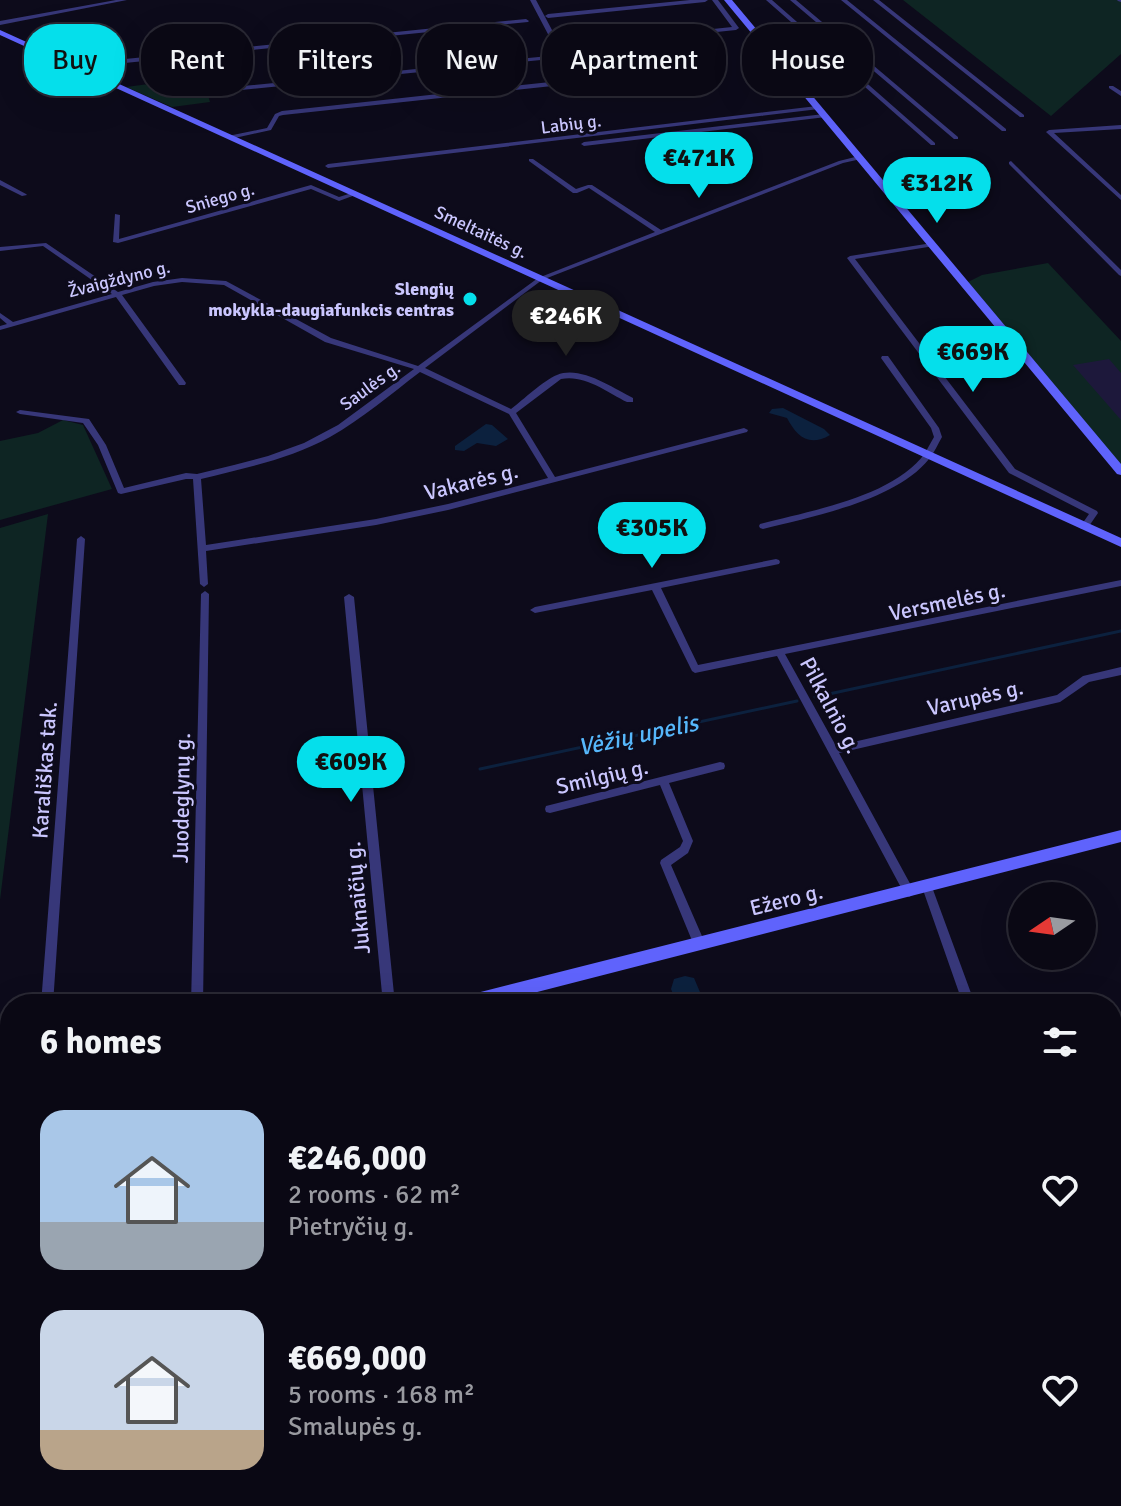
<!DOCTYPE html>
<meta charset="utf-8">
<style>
:root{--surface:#0a0814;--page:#13111d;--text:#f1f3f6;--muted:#999aa0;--line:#2a2934;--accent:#05dfeb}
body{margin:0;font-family:Signika,sans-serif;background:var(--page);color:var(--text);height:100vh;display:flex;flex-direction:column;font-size:30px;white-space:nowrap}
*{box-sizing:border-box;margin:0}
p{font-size:26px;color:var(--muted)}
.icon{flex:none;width:44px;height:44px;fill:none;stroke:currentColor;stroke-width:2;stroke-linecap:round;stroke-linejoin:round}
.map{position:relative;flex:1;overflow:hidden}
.details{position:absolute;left:0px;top:994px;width:1122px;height:512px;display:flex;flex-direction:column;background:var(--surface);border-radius:32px 32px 0 0;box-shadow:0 8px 32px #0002,0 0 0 2px var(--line)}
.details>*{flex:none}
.guide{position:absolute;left:24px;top:24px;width:1074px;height:72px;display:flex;gap:16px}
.needle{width:52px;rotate:257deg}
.buttons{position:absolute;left:1008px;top:882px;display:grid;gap:16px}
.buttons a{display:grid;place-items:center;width:88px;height:88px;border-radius:50%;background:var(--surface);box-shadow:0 8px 32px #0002,0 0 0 2px var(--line);font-size:40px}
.price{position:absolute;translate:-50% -68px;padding:0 18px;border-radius:28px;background:var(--accent);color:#111;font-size:26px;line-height:52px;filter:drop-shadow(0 2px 4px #0008)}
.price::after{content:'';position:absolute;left:50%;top:48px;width:24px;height:18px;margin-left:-12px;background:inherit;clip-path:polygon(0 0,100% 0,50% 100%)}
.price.on{background:#222;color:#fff}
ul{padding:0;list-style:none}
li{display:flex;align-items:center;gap:24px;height:200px;padding:0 40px}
li span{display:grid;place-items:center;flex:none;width:224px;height:160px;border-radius:24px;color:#555}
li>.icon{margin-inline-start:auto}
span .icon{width:96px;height:96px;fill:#fffc;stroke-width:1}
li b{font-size:34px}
h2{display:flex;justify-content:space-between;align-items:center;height:96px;padding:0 40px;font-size:34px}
.tag{padding:0 28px;border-radius:32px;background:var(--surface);box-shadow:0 8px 32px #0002,0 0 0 2px var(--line);font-size:28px;line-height:72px}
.tag.on{background:var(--accent);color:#111}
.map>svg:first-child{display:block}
</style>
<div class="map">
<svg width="1121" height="1506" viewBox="0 0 1121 1506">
<rect width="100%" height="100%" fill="#0d0b1b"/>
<path fill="#0e2523" d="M903,0H1121V54L1051,116Z
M202,77L210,102L172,107L126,87Z
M1048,263L1121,341V465L968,282L982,275Z
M63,420L83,425L112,489L0,520V441L38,433Z
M48,514L0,900V528Z"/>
<path fill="#0c213e" d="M783,408L824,429L830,435C808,448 796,435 787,418L769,413L772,409Z
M486,424L492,425L508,439L496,446L477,443L464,451L455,450V446Z
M685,976L694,978L705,1004H677L671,989L674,979Z"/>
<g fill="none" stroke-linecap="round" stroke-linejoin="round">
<path stroke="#0c213e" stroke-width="3" d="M815,697L1121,631
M480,769L797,701"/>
</g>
<path fill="#1d183b" d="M1109,359L1121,373V420L1073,365Z"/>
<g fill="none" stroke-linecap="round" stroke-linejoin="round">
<path fill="#373779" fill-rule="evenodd" d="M116,0H127L0,25V21Z
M530,0H536L560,45L732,27L712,0H718L739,28L736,30L561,48L567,56L566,57L577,78L571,84L283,115L279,116L271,130L230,139L227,137L228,136L267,128L275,114L282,111L569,80L571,78L561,58L212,93L209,91L212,89L559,55Z
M690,0H708L705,2L548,18L545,16L548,14Z
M766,0H772L935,143V145H931Z
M790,0H796L958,137V139H954Z
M841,0H847L1006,129V131H1002Z
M873,0H879L1024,115V117H1020Z
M1117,0H1121V2L1118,1Z
M526,19L529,21L528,22L105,65L81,72L78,70L105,61Z
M1109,86H1113L1121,91V96L1109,88Z
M817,106L820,108L819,109L328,168L325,166L328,164Z
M824,114L827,116L826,117L584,146L581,144L584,142Z
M1121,125V129L1054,133L1121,195V200L1046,132L1049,130Z
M859,156L861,157V159L843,163L542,280L425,368L511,409C523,400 544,380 557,375C580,365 613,388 633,398V402H627C607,392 584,374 561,379L516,413L555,477L744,428L748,430L747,432L448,510L376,525L206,551L208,584L204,587L200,584L193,479H186L121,494L118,493L98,445L83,423L20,414L16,412L20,410L89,419L106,445L124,488L186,473L197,474L234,465L268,456L304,443L338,425L414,369L325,342L224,285L182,282L154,286L122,295L186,383L185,385H179L116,297L0,330V326L7,324L0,318V313L13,322L112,294L43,246L0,251V247L46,243L118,292L153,282L182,278L226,281L331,338L418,366L538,278L655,232L589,188L577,193H573L529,161V159H533L576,189L588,185H592L661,230L839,161ZM420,372L509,414L548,478L448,504L376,519L206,545L201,479C245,468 290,459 330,437C362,419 391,394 420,372Z
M1011,161L1121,270V276L1119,275L1009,164V162Z
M0,180L26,194L27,195L22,196L0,185Z
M311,185L339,197L355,192L358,194L339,201L311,189L118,243L113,242L115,214L120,215L119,239Z
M932,243L934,244V246L855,259L1015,469L1097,511L1098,513L1087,529H1081L1080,527L1089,514L1009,473L847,258L850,256Z
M882,356H888L939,428L942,437C938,444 934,453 929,459C895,501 814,516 763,529L760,528L759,526L760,524C809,511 894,497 925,453C928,448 931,442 934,437L931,428L881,358Z
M81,536L85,539L53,1004H41L77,539Z
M776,559L779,560L780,562L779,564L661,588L698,665L1121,580V586L785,654L836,746L1057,695L1083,676L1121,667V675L1089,682L1060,702L839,753L913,889L914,892L913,895L909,897L905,895L777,656L695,673L692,671L652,590L535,613L530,610L535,607Z
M205,591L209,594L203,1004H191L201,594Z
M349,594L354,597L395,1004H383L344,597Z
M720,762L724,763L725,766L724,769L669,783L693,841L688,853L671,865L705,943L703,947L699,948L695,947L693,943L660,863L661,860L680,847L683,841L660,785L550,813L546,812L545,809L546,806L550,805Z
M927,882L931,884L932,887L975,1004H963L922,887L923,884Z
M1121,1091V1105L1112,1110V1096Z
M1112,1224L1121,1230V1245L1117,1243L1121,1249V1268C1109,1263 1112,1251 1112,1240L1115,1242L1112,1239Z
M10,1225V1239L0,1241V1227Z
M0,1349C12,1354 10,1365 10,1377C0,1372 0,1361 0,1349Z
M567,1496H581L583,1506H569Z
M920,1496H936L930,1506H914Z
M1039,1496H1054L1059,1506H1044Z"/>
<path fill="#5f63fc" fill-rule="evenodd" d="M724,0H732L1121,464V475L1117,474Z
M0,30L1121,538V547L0,35Z
M1121,830V842L490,1004H453L455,999L461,997Z
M10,1113V1129L0,1132V1116Z"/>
</g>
<circle fill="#05dfeb" stroke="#0d0b1b" stroke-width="3" cx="470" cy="299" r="8"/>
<g text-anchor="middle" stroke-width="6" stroke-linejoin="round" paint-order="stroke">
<g font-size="18" fill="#cac6fe" stroke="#0d0b1b">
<text transform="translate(571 124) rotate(-7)" y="6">Labių g.</text>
<text transform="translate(220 198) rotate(-16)" y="6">Sniego g.</text>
<text transform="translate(481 232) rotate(25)" y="6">Smeltaitės g.</text>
<text transform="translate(119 279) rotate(-14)" y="6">Žvaigždyno g.</text>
<text transform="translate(370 386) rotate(-36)" y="6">Saulės g.</text>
</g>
<g font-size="18" font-weight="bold" fill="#cac6fe" stroke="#0d0b1b" text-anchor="end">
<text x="454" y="295">Slengių<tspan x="454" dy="21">mokykla-daugiafunkcis centras</tspan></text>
</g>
<g font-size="22" fill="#cac6fe" stroke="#0d0b1b">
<text transform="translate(471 481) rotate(-14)" y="8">Vakarės g.</text>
<text transform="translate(947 601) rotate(-12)" y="8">Versmelės g.</text>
<text transform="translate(975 697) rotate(-13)" y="8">Varupės g.</text>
<text transform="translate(831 705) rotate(62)" y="8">Pilkalnio g.</text>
<text transform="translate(44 770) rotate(-86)" y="8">Karališkas tak.</text>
<text transform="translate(602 776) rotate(-13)" y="8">Smilgių g.</text>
<text transform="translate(181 798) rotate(-89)" y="8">Juodeglynų g.</text>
<text transform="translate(357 898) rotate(-95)" y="8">Juknaičių g.</text>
<text transform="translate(786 899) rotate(-14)" y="8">Ežero g.</text>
</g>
<g font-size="24" font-style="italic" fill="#56b7fb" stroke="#0d0b1b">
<text transform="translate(638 735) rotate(-12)" y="8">Vėžių upelis</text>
</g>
</g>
</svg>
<div class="buttons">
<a><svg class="needle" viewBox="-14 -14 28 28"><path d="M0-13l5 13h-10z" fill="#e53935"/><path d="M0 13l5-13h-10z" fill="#999aa0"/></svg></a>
</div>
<b class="price" style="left:699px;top:200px">€471K</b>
<b class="price" style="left:937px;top:225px">€312K</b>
<b class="price on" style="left:566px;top:358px">€246K</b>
<b class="price" style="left:973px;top:394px">€669K</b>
<b class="price" style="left:652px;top:570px">€305K</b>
<b class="price" style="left:351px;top:804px">€609K</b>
<div class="guide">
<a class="tag on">Buy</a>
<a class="tag">Rent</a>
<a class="tag">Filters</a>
<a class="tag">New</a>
<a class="tag">Apartment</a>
<a class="tag">House</a>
</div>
<section class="details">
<h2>6 homes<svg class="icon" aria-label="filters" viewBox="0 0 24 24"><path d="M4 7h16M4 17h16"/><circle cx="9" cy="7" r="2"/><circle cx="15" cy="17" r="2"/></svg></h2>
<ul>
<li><span style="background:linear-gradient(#a9c7e8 70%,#9aa5b1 0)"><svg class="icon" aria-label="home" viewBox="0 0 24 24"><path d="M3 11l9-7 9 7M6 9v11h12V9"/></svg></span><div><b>€246,000</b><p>2 rooms · 62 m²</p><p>Pietryčių g.</p></div><svg class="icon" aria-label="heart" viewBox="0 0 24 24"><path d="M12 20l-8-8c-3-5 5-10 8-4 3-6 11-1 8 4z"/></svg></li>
<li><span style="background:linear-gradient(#c9d6e8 75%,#b9a48a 0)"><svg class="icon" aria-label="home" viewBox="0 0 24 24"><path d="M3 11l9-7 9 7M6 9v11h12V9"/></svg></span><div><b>€669,000</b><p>5 rooms · 168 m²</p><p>Smalupės g.</p></div><svg class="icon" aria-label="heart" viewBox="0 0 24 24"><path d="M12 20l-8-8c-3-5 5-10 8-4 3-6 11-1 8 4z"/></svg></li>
</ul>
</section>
</div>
